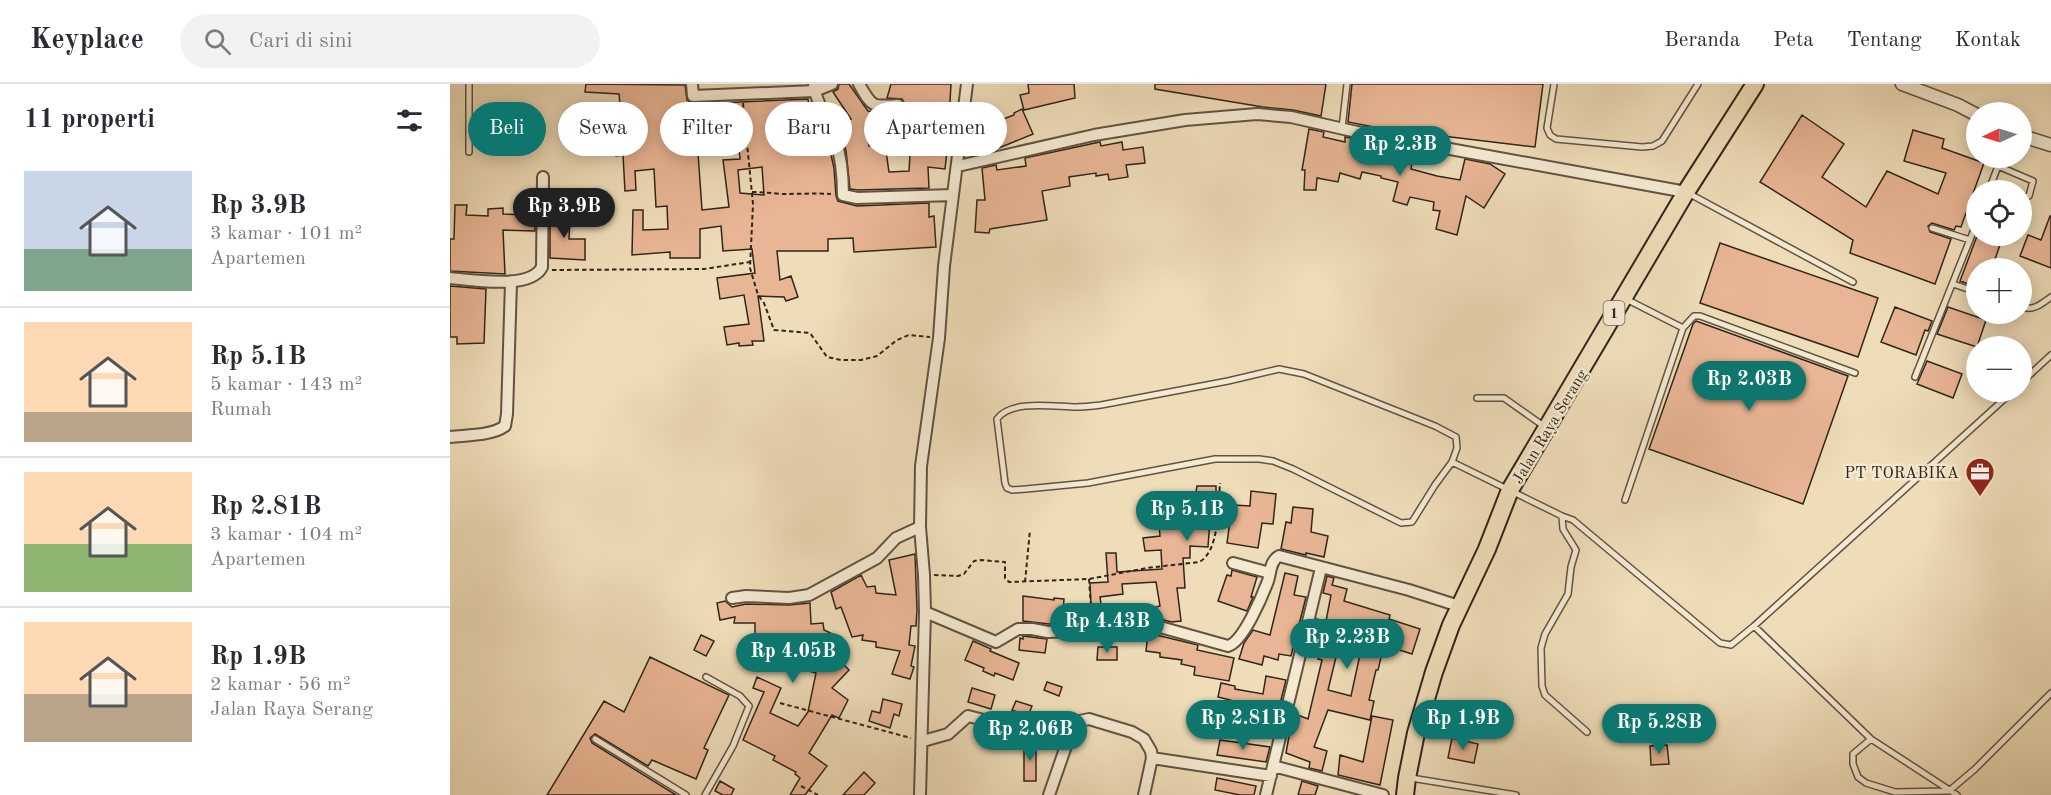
<!DOCTYPE html>
<html lang="id">
<meta charset="utf-8">
<style>
:root{--surface:#fff;--page:#f2f2f3;--text:#2b2b33;--muted:#7c7c81;--line:#e1e1e2;--accent:#0f766e}
body{margin:0;font-family:"Old Standard TT",serif;background:var(--page);color:var(--text);height:100vh;display:flex;flex-direction:column;font-size:22px;white-space:nowrap}
*{box-sizing:border-box;margin:0}
p{font-size:20px;color:var(--muted)}
.icon{flex:none;width:33px;height:33px;fill:none;stroke:currentColor;stroke-width:2;stroke-linecap:round;stroke-linejoin:round}
.map{position:relative;flex:1;overflow:hidden}
.panel{display:flex;flex-direction:column;background:var(--surface);width:450px}
.panel>*{flex:none}
.hud{position:absolute;left:18px;top:18px;width:570px;height:54px;display:flex;gap:12px}
.needle{width:39px;rotate:266deg}
.tools{position:absolute;left:1516px;top:18px;display:grid;gap:12px}
.tools a{display:grid;place-items:center;width:66px;height:66px;border-radius:50%;background:var(--surface);box-shadow:0 3px 15px #0003;font-size:30px}
.price{position:absolute;translate:-50% -51px;padding:0 14px;border-radius:21px;background:var(--accent);color:#fff;font-size:20px;line-height:39px;filter:drop-shadow(0 2px 3px #0008)}
.price::after{content:'';position:absolute;left:50%;top:36px;width:18px;height:14px;margin-left:-9px;background:inherit;clip-path:polygon(0 0,100% 0,50% 100%)}
.price.on{background:#222;color:#fff}
ul{padding:0;list-style:none}
li{display:flex;align-items:center;gap:18px;height:150px;padding:0 24px}
li+li{border-top:2px solid var(--line)}
li span{display:grid;place-items:center;flex:none;width:168px;height:120px;border-radius:0px;color:#555}
li>.icon{margin-inline-start:auto}
span .icon{width:72px;height:72px;fill:#fffc;stroke-width:1}
li b{font-size:26px}
h2{display:flex;justify-content:space-between;align-items:center;height:72px;padding:0 24px;font-size:26px}
.tag{padding:0 21px;border-radius:27px;background:var(--surface);box-shadow:0 3px 15px #0003;font-size:21px;line-height:54px}
.tag.on{background:var(--accent);color:#fff}
header{display:flex;align-items:center;gap:36px;box-sizing:border-box;height:84px;padding:0 30px;background:var(--surface);border-bottom:2px solid var(--line)}
header strong{font-size:28px}
nav{display:flex;gap:33px;margin-inline-start:auto;font-size:21px}
.search{width:420px;height:54px;background:var(--page);display:flex;align-items:center;gap:15px;box-sizing:border-box;padding:0 21px;border-radius:33px;color:var(--muted);font-size:22px}
main{display:flex;flex:1;min-height:0}
.map>svg:first-child{display:block}
</style>
<header>
<strong>Keyplace</strong>
<div class="search"><svg class="icon" aria-label="search" viewBox="0 0 24 24"><circle cx="10" cy="10" r="6"/><path d="M15 15l6 6"/></svg>Cari di sini</div>
<nav><a>Beranda</a><a>Peta</a><a>Tentang</a><a>Kontak</a></nav>
</header>
<main>
<section class="panel">
<h2>11 properti<svg class="icon" aria-label="filters" viewBox="0 0 24 24"><path d="M4 7h16M4 17h16"/><circle cx="9" cy="7" r="2"/><circle cx="15" cy="17" r="2"/></svg></h2>
<ul>
<li><span style="background:linear-gradient(#c9d6e8 65%,#7fa58c 0)"><svg class="icon" aria-label="home" viewBox="0 0 24 24"><path d="M3 11l9-7 9 7M6 9v11h12V9"/></svg></span><div><b>Rp 3.9B</b><p>3 kamar · 101 m²</p><p>Apartemen</p></div></li>
<li><span style="background:linear-gradient(#ffd9b3 75%,#b9a48a 0)"><svg class="icon" aria-label="home" viewBox="0 0 24 24"><path d="M3 11l9-7 9 7M6 9v11h12V9"/></svg></span><div><b>Rp 5.1B</b><p>5 kamar · 143 m²</p><p>Rumah</p></div></li>
<li><span style="background:linear-gradient(#ffd9b3 60%,#8fb573 0)"><svg class="icon" aria-label="home" viewBox="0 0 24 24"><path d="M3 11l9-7 9 7M6 9v11h12V9"/></svg></span><div><b>Rp 2.81B</b><p>3 kamar · 104 m²</p><p>Apartemen</p></div></li>
<li><span style="background:linear-gradient(#ffd9b3 60%,#b9a48a 0)"><svg class="icon" aria-label="home" viewBox="0 0 24 24"><path d="M3 11l9-7 9 7M6 9v11h12V9"/></svg></span><div><b>Rp 1.9B</b><p>2 kamar · 56 m²</p><p>Jalan Raya Serang</p></div></li>
</ul>
</section>
<div class="map">
<svg width="1601" height="711" viewBox="0 0 1601 711">
<rect width="100%" height="100%" fill="#efddb9"/>
<filter id="stains"><feTurbulence type="fractalNoise" baseFrequency=".00333" numOctaves="4"/><feColorMatrix values="0 0 0 0 .2 0 0 0 0 .09 0 0 0 0 .02 0 0 0 .5 -.17"/></filter>
<radialGradient id="worn" r=".72"><stop offset=".6" stop-color="#630" stop-opacity="0"/><stop offset="1" stop-color="#630" stop-opacity=".3"/></radialGradient>
<path fill="#e9b695" stroke="#30261b" stroke-width="1.5" fill-rule="evenodd" d="M136,0L235,1L237,16L243,20L358,15L360,29L352,30L354,51L360,50L362,65L379,62L384,84L386,112L388,117L407,122L479,119V133L484,132L486,163L404,168L403,154L378,155V167H327L330,196L341,192L348,213L336,217L334,213L308,212L314,257H302L303,261L289,262V259L277,261L274,243L299,240L294,211L270,215L267,194L305,189L302,165L273,167L271,142L250,145V174H220V168L182,171L183,126H193V146L218,145L217,122L206,123L204,85L185,87L186,106L175,107L173,71L166,72L165,62L167,61V52L173,51L169,10L135,8ZM288,54L290,75L273,76L279,123L252,126L247,55ZM312,83L314,111L290,109L288,86Z
M389,0H399L418,27L433,29L449,28L455,24V20L452,15L437,14L441,0H501L499,34L475,33L469,35L468,39L469,44L474,47L499,49L495,85L478,83L479,104L408,106L400,105L396,67L388,41L401,35L383,8L388,5ZM444,34L442,54L461,56L459,87L439,88L435,60L419,62L415,41Z
M578,0H624L625,14L574,26L570,11L579,9Z
M705,0H876L871,32L843,26L813,23L705,5Z
M902,0H1093L1085,63L934,45L898,38Z
M572,25L583,50L544,66L535,42L564,31V29Z
M1352,31L1394,60L1372,93L1416,123L1437,87L1488,110L1496,89L1454,77L1463,46L1494,55L1492,64L1534,79L1511,143L1506,142L1504,146L1482,139L1478,142L1480,148L1501,155L1485,200L1400,169L1403,156L1310,98Z
M115,38H124L125,54H116Z
M859,45L874,48L873,53L895,58V53L926,59L923,72L932,75L962,79L961,85L987,92L1010,96L1015,75L1040,80L1055,90L1034,124L1016,112L1007,151L986,145L990,127L983,126L984,118L960,113L957,121L943,117L948,98L931,94V92L912,88L910,95L890,89L888,98L867,94L866,106H854L855,86H852Z
M650,58L651,62L672,58L673,66L693,63L695,79L676,81L678,93L659,96L658,90L646,92V89L619,93L620,102L592,107L597,136L540,145L539,149L525,148L527,116H535L532,84L546,81L547,86L576,82L575,74Z
M5,121H17L16,131L38,132V125L53,124V130L85,131V147L53,146L55,190L0,187V155H4Z
M100,127L120,128L119,155H135V176L100,174Z
M1600,132H1601V184L1570,172L1578,151L1591,156Z
M1527,152H1553L1542,184H1527V203L1510,197Z
M1270,159L1428,214L1408,273L1250,219Z
M0,202L36,205L34,259L7,260V253H0Z
M1445,223L1482,237L1478,247L1475,246L1466,271L1431,258Z
M1498,223L1536,236L1527,263L1487,250Z
M1246,237L1398,292L1353,420L1199,365L1243,240Z
M1477,277L1512,290L1503,314L1467,300Z
M747,402H766V420L800,422L801,407L826,410L823,440L812,439L808,464L777,459L780,437L760,436L758,463L740,462V474H733L735,504H727L731,537L721,538L707,534L706,523L710,522L706,498L672,500L673,510L650,513L651,520L641,521L640,499L658,498L656,469H666L667,488L712,485L711,466L695,467L693,454L710,452L706,411L746,408Z
M843,423L863,425L861,448L878,452L874,473L856,469V471L831,465L836,438L841,439Z
M465,470L467,526L466,542H461L459,561L465,562L461,582L464,583L460,595L442,590L450,567L426,563V558L412,556L413,551L402,553L391,523L386,525L381,508L411,491L417,503L425,502L426,509L446,511L439,476Z
M782,486L807,493L801,513H803L797,527L768,517L777,491L781,492Z
M835,489L848,492L844,511L856,513L841,572L829,570L828,576L814,572L812,581L789,575L794,559L803,546L820,551Z
M877,492L884,494L882,501L897,505L894,517L940,531L939,535L970,545L962,570L934,561L928,586H926L919,616L924,617L920,636L878,626L864,663L877,667L872,687L859,684L860,678L836,669L841,641L845,630L858,635L872,576L868,575L870,566L887,569L878,606L901,612L914,552L886,543L885,549L864,544L866,535L876,537L881,511L873,509Z
M573,512L604,516V514L614,515L613,529L643,526V530L638,539L599,540L573,537Z
M275,517L282,523L296,520L339,521L360,519L361,540L373,539L374,546L389,553L382,569L399,586L382,604L398,616L389,634L382,631L359,669L377,682L355,711H340L350,694L345,690L346,688L323,676L325,672L293,656L314,608L303,604L307,593L331,604L320,629L348,642L358,628L366,589L334,580L337,570L315,565V567L305,566L307,552H305V539H284L285,533L270,536L267,519Z
M698,549L748,561L747,566L784,574L779,597L744,591L745,583L731,580L732,576L710,573V569L696,567Z
M251,551L264,557L256,572L244,566Z
M573,552L597,555L595,569L569,566L570,554L573,555Z
M523,557L541,565L540,567L569,579L563,596L545,589L544,592L533,587L534,584L515,576Z
M648,563H667V576H647Z
M200,573L279,611L254,664L258,666L246,695L202,676L198,682L145,650L140,654L142,659L226,711H97L154,617L174,628Z
M816,592L836,596L828,628L807,624L799,646L781,640L788,618L768,613L771,599L785,602V605L813,610Z
M597,598L612,603L609,612L594,606Z
M522,604L545,611L541,625L518,618Z
M433,615L452,620L449,632L444,630L440,644L419,637L422,627L430,629Z
M566,617L582,622L578,632L562,626Z
M922,632L943,636L930,701L888,691L890,671L913,678Z
M1192,638L1201,646L1195,654L1185,646Z
M1002,654L1028,660L1024,679L998,674Z
M770,656L820,663L816,678L767,671Z
M574,658H586V697H574Z
M1217,661L1219,680L1201,681L1200,662Z
M414,688L425,699L414,711H393Z
M767,694L806,702L804,711H790L765,706Z
M270,697L284,705L281,711H273L265,707Z
M852,697L868,702L865,711H848Z"/>
<g fill="none" stroke-linecap="round" stroke-linejoin="round">
<g stroke="#605442" stroke-width="8">
<path id="service" d="M1104,0L1097,44L1100,51L1106,55L1192,63L1203,62L1212,57L1248,0
M892,44L897,0
M19,68V0
M1548,82L1583,97L1579,112L1572,114
M1541,103L1551,106
M1539,106L1548,82L1543,74
M1238,109L1403,198
M1482,144L1520,156
M1503,200L1527,208
M1176,215L1233,244
M1572,223C1584,227 1591,220 1601,213
M829,285L854,290L985,342L1006,353L1007,364L1002,378L985,401L962,438L951,439L843,385L823,377L809,375H765L638,399L576,405L562,406L557,404L555,399L547,335C561,315 605,323 626,323C634,323 643,322 651,321L778,297Z
M1465,293L1527,138
M1572,298L1601,271
M1027,314H1054L1095,343
M1002,378L1112,432L1123,436L1270,559L1281,561L1304,542L1562,308
M1175,416L1233,244L1244,232H1250L1405,289
M1112,432L1113,445L1126,466L1121,483L1118,510L1095,550L1091,564L1092,602L1095,611L1137,648
M1304,542L1421,655L1507,711
M145,655L236,711
M1421,655L1403,670V680L1408,693L1416,699L1445,708L1499,707L1525,685L1601,609
M961,694L1066,711
M255,711L283,662L299,622L290,612L256,593"/>
</g>
<g stroke="#605442" stroke-width="14">
<path id="minor" d="M242,0L243,12L365,7L364,0
M382,0L365,7C369,24 379,38 385,55C391,72 393,93 393,111L407,114L503,111
M409,0C422,23 422,23 448,21
M475,40L512,42
M508,82L644,51L735,36L807,30L841,33L907,48L1236,108
M0,194C22,196 81,206 92,183L93,93
M0,353C17,351 41,352 55,342L57,330L61,198
M783,479L820,489
M282,514L296,512L339,514L359,511L427,474L446,454L470,443
M475,528L546,558L568,545H582L598,548L640,546L645,544L653,527L778,562C793,558 812,513 818,497C821,488 820,477 829,472L959,506L1009,522
M473,657L498,650L518,632L561,643L593,645L639,635L682,648L694,655L701,667L702,674L694,711
M702,674L821,692
M823,682L933,711
M470,711L475,528L474,491L470,443L471,382L489,254L494,182L517,0
M599,711L624,639
M816,711L871,484"/>
</g>
<g stroke="#605442" stroke-width="15">
<path id="tertiary" d="M1452,0L1508,21L1527,31
M1572,52L1601,61"/>
</g>
<g stroke="#30261b" stroke-width="20">
<path id="trunk" d="M955,711L957,694L966,649L984,588L1001,541L1037,465L1060,406L1236,108L1305,0"/>
</g>
<path stroke="#30261b" stroke-width="2" stroke-dasharray="4.5 3" stroke-linecap="butt" d="M293,19L303,120L300,184L308,211L314,219L324,246L360,249L377,273L391,276H411L427,272L447,256L459,251L480,253
M302,108C312,108 321,109 332,110C348,110 365,109 381,110
M102,186L254,185L300,178
M484,491L508,492L514,490L524,477L531,476L555,478V494L559,498L639,495L697,484L749,478C770,468 768,419 770,399
M639,495L641,524
M575,498L580,446
M330,619L461,654
M351,702L368,711"/>
<use href="#service" stroke="#f5e9d2" stroke-width="5"/>
<use href="#minor" stroke="#f5e9d2" stroke-width="10"/>
<use href="#tertiary" stroke="#f5e9d2" stroke-width="12"/>
<use href="#trunk" stroke="#efddb9" stroke-width="16"/>
</g>
<defs>
<g id="office-pin" transform="scale(1.5)"><path d="M0 17L-7.5 6A9.5 9.5 0 1 1 7.5 6Z" fill="#8f2418" stroke="#f5e9d2"/><path d="M-6-3h4V-5.5h4V-3h4V5H-6ZM-1-4.5V-3h2v-1.5ZM-6 0V1H6V0Z" fill="#fff"/></g>
</defs>
<g fill-rule="evenodd">
<use href="#office-pin" x="1530" y="388"/>
</g>
<g text-anchor="middle" stroke-width="5" stroke-linejoin="round" paint-order="stroke">
<rect fill="#f5e9d2" stroke="#6b6052" stroke-width="1.5" x="1153.5" y="217" width="21" height="24" rx="4.5"/>
<g font-size="15" font-weight="bold" fill="#30261b">
<text x="1164" y="234">1</text>
</g>
<g font-size="16" fill="#30261b" stroke="#f5e9d2">
<text transform="translate(1099 342) rotate(-59)" y="6">Jalan Raya Serang</text>
</g>
<g font-size="16" fill="#30261b" stroke="#f5e9d2" text-anchor="end">
<text x="1509" y="394">PT TORABIKA</text>
</g>
</g>
<rect width="100%" height="100%" filter="url(#stains)"/>
<rect width="100%" height="100%" fill="url(#worn)"/>
</svg>
<div class="tools">
<a><svg class="needle" viewBox="-14 -14 28 28"><path d="M0-13l5 13h-10z" fill="#e53935"/><path d="M0 13l5-13h-10z" fill="#7c7c81"/></svg></a>
<a><svg class="icon" aria-label="locate" viewBox="0 0 24 24"><circle cx="12" cy="12" r="6"/><path d="M12 2v4M12 18v4M2 12h4M18 12h4"/></svg></a>
<a>+</a>
<a>−</a>
</div>
<b class="price" style="left:950px;top:93px">Rp 2.3B</b>
<b class="price on" style="left:114px;top:155px">Rp 3.9B</b>
<b class="price" style="left:1299px;top:328px">Rp 2.03B</b>
<b class="price" style="left:737px;top:458px">Rp 5.1B</b>
<b class="price" style="left:657px;top:570px">Rp 4.43B</b>
<b class="price" style="left:897px;top:586px">Rp 2.23B</b>
<b class="price" style="left:343px;top:600px">Rp 4.05B</b>
<b class="price" style="left:793px;top:667px">Rp 2.81B</b>
<b class="price" style="left:1013px;top:667px">Rp 1.9B</b>
<b class="price" style="left:1209px;top:671px">Rp 5.28B</b>
<b class="price" style="left:580px;top:678px">Rp 2.06B</b>
<div class="hud">
<a class="tag on">Beli</a>
<a class="tag">Sewa</a>
<a class="tag">Filter</a>
<a class="tag">Baru</a>
<a class="tag">Apartemen</a>
</div>
</div>
</main>
